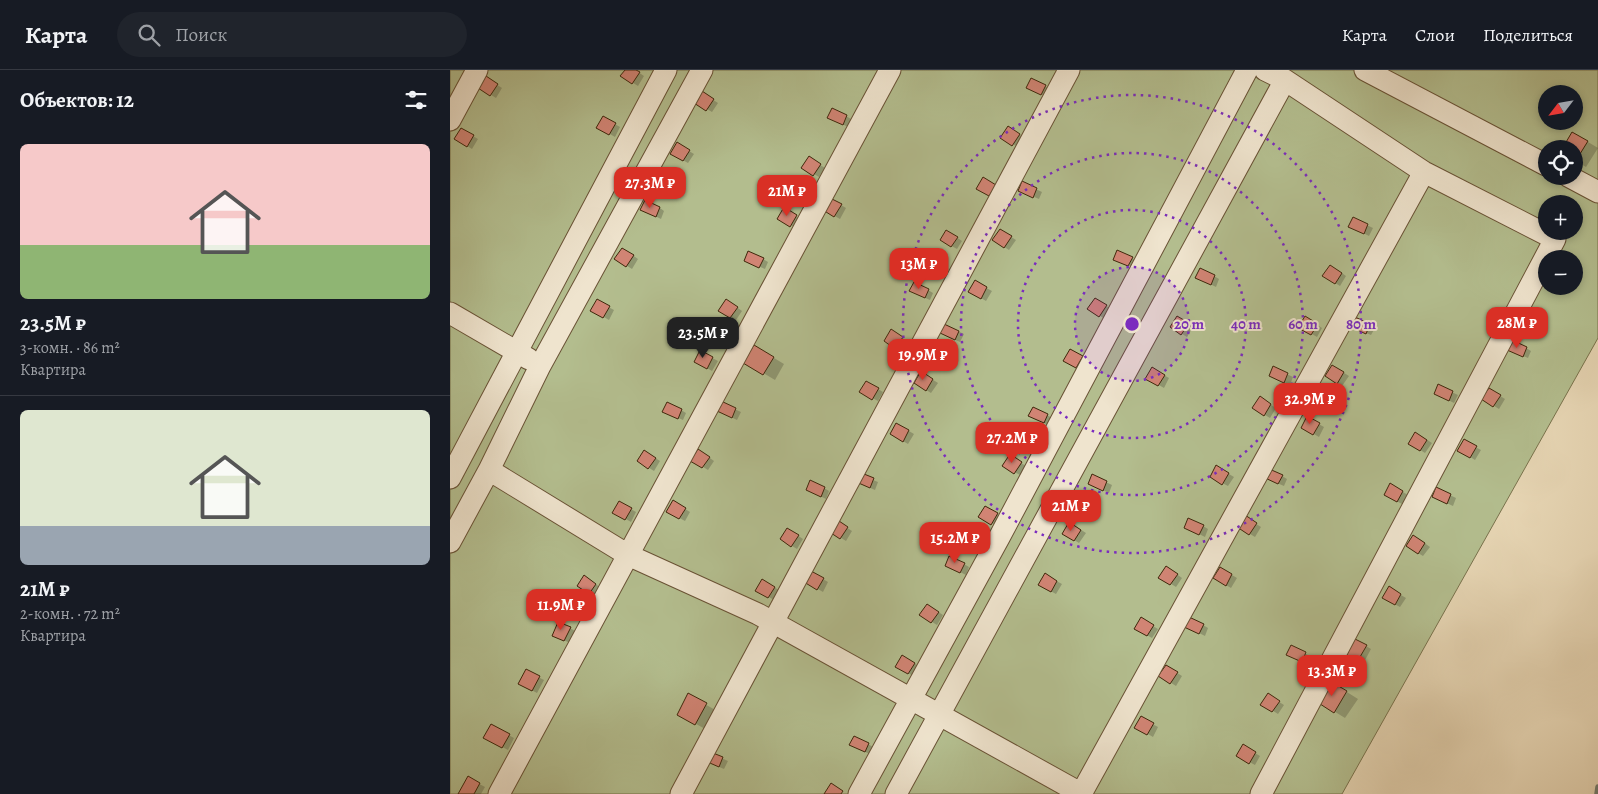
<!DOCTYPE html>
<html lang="ru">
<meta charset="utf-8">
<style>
:root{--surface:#171b24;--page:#20242c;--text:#f1f3f6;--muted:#9ea1a6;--line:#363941;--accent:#d93025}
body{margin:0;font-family:Alegreya,serif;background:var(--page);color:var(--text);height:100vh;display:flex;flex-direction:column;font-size:19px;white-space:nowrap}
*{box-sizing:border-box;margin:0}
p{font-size:16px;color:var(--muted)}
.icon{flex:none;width:28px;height:28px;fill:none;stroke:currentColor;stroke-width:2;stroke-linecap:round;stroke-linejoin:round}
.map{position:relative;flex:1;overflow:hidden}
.sheet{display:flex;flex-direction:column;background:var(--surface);width:450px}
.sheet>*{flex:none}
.needle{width:32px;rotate:239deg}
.fabs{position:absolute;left:1088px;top:15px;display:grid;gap:10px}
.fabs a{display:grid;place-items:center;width:45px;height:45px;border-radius:50%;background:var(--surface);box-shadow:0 2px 8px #0003;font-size:25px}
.price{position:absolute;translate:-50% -42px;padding:0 11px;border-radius:10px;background:var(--accent);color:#fff;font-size:16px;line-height:32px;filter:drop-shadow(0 1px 2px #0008)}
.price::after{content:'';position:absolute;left:50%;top:30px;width:15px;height:11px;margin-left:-8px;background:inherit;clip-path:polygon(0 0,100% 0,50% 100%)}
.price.selected{background:#222;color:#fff}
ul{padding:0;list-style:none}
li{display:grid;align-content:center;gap:10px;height:265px;padding:0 20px}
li+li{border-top:1px solid var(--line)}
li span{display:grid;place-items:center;height:155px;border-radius:8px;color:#555}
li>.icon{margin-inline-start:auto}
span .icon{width:90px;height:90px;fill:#fffc;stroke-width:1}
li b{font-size:21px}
h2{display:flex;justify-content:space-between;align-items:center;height:60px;padding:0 20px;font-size:21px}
header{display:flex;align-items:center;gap:30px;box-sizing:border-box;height:70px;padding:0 25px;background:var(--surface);border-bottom:1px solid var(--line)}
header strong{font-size:24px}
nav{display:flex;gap:28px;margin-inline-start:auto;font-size:18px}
.search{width:350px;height:45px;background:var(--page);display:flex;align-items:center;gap:12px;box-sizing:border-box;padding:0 18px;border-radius:28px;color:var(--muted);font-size:19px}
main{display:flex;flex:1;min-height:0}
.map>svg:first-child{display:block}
</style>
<header>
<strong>Карта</strong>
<div class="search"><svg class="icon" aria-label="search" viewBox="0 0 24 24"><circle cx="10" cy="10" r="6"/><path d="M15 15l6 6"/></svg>Поиск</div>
<nav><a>Карта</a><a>Слои</a><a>Поделиться</a></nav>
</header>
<main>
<section class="sheet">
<h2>Объектов: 12<svg class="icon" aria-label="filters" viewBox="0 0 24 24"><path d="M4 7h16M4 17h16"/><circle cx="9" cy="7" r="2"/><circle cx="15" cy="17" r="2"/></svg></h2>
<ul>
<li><span style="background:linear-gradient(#f6c9c9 65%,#8fb573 0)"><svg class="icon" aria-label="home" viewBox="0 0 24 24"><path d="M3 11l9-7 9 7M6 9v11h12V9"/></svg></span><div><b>23.5M ₽</b><p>3-комн. · 86 m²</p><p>Квартира</p></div></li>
<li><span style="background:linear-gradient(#dfe7d0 75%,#9aa5b1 0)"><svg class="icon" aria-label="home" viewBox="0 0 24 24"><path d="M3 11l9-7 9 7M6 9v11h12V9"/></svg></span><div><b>21M ₽</b><p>2-комн. · 72 m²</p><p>Квартира</p></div></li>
</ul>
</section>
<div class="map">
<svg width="1148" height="724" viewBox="0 0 1148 724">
<rect width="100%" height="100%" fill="#e6d5b3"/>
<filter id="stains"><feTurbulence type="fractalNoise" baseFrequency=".004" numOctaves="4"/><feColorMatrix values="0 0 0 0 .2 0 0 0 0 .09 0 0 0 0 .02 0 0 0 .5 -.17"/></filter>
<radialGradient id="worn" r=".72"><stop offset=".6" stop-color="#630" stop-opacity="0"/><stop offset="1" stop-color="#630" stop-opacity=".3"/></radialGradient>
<path fill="#b3bd8e" stroke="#79724c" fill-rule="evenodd" d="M0,0H1148V268L892,724H0ZM1096,24H1124V51H1096ZM1096,79H1124V106H1096ZM1096,134H1124V161H1096ZM1096,189H1124V216H1096Z"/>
<path fill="#0003" d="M176,0H185L194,6L188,16L172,6Z
M41,11L52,18L46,28L30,18Z
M595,16L600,19L597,27L583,20Z
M257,26L268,33L262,42L246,32Z
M396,46L401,49L398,57L384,50Z
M154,48L170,57L165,67L148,57Z
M11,59L28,69L22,79L6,69Z
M563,60L574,68L568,77L563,74Z
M1123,63L1148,78L1136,97L1124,90Z
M227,74L244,84L238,93L222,84Z
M359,88L375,98L369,107L364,104Z
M573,113L592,122L589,129L575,123Z
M381,129L396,138L390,149L374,140Z
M210,138L214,141L211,149L197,142Z
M334,139L351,149L346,158L329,149Z
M904,149L923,158L919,166L905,159Z
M550,160L566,170L559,180L543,170Z
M497,161L512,171L507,179L491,170Z
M178,182L188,189L182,199L166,189Z
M682,188L687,191L684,198L670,192Z
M313,189L318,192L315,199L301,193Z
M886,199L896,206L890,216L874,206Z
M764,206L769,209L766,217L752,210Z
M525,212L542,221L536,231L519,221Z
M478,220L483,223L480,230L466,224Z
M147,231L164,240L159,250L142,240Z
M650,232L661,239L655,249L639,239Z
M281,233L292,241L286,250L270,240Z
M727,247L743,257L737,267L721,257Z
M856,248L872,258L867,267L850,257Z
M906,249L925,258L921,265L907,259Z
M495,255L514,264L510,272L496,266Z
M446,264L457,271L451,280L435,270Z
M304,276L334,294L325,310L295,292Z
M1076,278L1081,281L1078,288L1064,282Z
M251,282L268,291L262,301L245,291Z
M883,296L899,306L892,316L887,313Z
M824,298L843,307L840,315L826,308Z
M703,299L719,308L714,318L697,308Z
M477,306L488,313L481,323L465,313Z
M416,312L433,322L428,331L411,322Z
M989,316L1008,325L1004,333L990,326Z
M1039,319L1055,329L1049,339L1033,329Z
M815,331L826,338L820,348L815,345Z
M271,333L291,342L287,350L273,343Z
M231,340L236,343L233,350L219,344Z
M597,345L602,348L599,355L585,349Z
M858,348L874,357L869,367L852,357Z
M447,354L464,364L458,374L441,364Z
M971,366L982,373L975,383L959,373Z
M1014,371L1031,380L1025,390L1009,380Z
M253,383L264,391L258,400L242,390Z
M199,384L210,391L204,401L188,391Z
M565,389L576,396L570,405L554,396Z
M767,397L784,407L778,416L761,407Z
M643,406L662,415L659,423L645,416Z
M832,406L837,409L834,416L820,410Z
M423,410L428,412L425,420L411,414Z
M941,415L958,425L952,434L935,425Z
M374,418L379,421L376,429L362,422Z
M987,419L1006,428L1003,436L988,429Z
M224,432L240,442L235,451L218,442Z
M170,433L186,442L181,452L164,442Z
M535,437L552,447L547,456L530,447Z
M795,447L811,457L805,467L800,464Z
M391,454L402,461L396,471L380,461Z
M625,456L636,463L629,473L613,463Z
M753,456L758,459L755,467L741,460Z
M338,459L353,469L347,479L331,469Z
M969,469L980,477L973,486L968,483Z
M514,494L519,497L516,505L502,498Z
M770,498L787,508L781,518L764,508Z
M721,500L732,508L726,517L710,507Z
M361,502L378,512L373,522L356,512Z
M595,505L612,514L606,524L589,515Z
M134,507L150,517L145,526L129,515Z
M313,511L329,520L324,530L307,520Z
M939,518L956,528L950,537L933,528Z
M482,538L493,545L487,555L471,545Z
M691,549L708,559L702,568L686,559Z
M753,555L758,558L755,566L741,559Z
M120,558L125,561L120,573L109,568Z
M906,570L921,579L913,594L898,585Z
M841,577L860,586L857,594L843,587Z
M452,587L469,596L463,606L447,596Z
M721,599L732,606L726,616L710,606Z
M76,601L94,610L87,623L70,614Z
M881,612L908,629L895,648L869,632Z
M239,625L267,641L257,660L228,644Z
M818,625L834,635L828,644L812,634Z
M691,648L708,657L703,667L686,657Z
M42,656L64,668L58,680L35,668Z
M418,674L423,677L420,684L406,678Z
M793,676L810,686L805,695L788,686Z
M258,682L278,691L274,699L260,693Z
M18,708L35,717L31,724H10Z"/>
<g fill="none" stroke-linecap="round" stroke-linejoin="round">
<path stroke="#747d70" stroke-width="5.5" d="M1147,724L1148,717"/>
</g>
<path fill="#d18474" stroke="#3f270b" d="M175,0H186L190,2L182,14L170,6Z
M36,6L48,14L40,26L28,18Z
M581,8L596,15L591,25L576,18Z
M252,21L264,29L256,41L244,33Z
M382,38L397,45L393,55L377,48Z
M153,46L166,53L159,65L146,58Z
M558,56L570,64L562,76L550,68Z
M11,58L24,65L17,77L4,69Z
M1122,62L1138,71L1125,92L1124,79H1112Z
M227,72L240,80L233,91L220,84Z
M359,86L371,94L363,106L351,98Z
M533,107L546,115L539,126L526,119Z
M572,111L587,118L583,128L568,121Z
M380,128L392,134L384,147L373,140Z
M195,130L210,137L206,147L190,140Z
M334,137L347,145L340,157L327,149Z
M903,147L918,154L914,164L898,157Z
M550,159L562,166L554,178L542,170Z
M496,160L508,167L501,177L490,170Z
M172,178L184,185L176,197L164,189Z
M667,180L683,187L678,196L663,190Z
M298,181L314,188L309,198L294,191Z
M880,195L892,203L885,214L872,206Z
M750,198L765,205L761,215L745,208Z
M525,210L537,217L531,229L518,222Z
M464,212L479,219L475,228L459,221Z
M645,228L657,235L649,247L637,239Z
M147,229L160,236L153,248L140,241Z
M276,229L288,237L280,248L268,241Z
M727,246L739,253L731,265L720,257Z
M855,246L868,254L861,265L848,258Z
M905,247L920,254L916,264L901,257Z
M494,254L509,261L505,270L490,263Z
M441,259L453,267L445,279L434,271Z
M1062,270L1077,277L1073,287L1057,280Z
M304,275L324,287L313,305L293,293Z
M620,279L633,286L626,298L613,291Z
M250,280L263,287L257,299L244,292Z
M882,295L894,302L887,314L875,306Z
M823,296L838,303L834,313L819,306Z
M702,297L715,305L708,316L695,309Z
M471,301L483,309L476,321L464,313Z
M416,311L429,318L422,330L409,322Z
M988,314L1003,321L999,331L984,324Z
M1039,318L1051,325L1043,337L1031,329Z
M810,326L821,334L814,346L802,338Z
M271,331L286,338L282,348L267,341Z
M217,332L232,339L228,349L212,342Z
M583,337L598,344L594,353L578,346Z
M857,346L870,353L863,365L851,358Z
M446,353L459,360L453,372L440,364Z
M965,362L977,370L970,381L958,374Z
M1014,369L1027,376L1020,388L1007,381Z
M248,379L260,387L252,398L240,391Z
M194,380L206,388L198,399L187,391Z
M560,384L572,392L564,404L552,396Z
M766,395L779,403L772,415L760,407Z
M817,398L833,405L828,414L813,407Z
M409,402L424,408L420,418L404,411Z
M642,404L657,411L653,421L638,414Z
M360,410L375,417L371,427L356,420Z
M940,413L953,421L947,432L934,425Z
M986,417L1001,424L997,434L982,427Z
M223,430L236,438L229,449L216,442Z
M169,431L182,438L175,450L162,443Z
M535,436L548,443L541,455L528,447Z
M795,445L807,453L799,465L787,457Z
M738,448L754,455L749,465L734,458Z
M386,449L398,457L390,469L378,461Z
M619,452L631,460L624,471L612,464Z
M337,458L349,465L341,477L330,469Z
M963,465L975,473L968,484L956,476Z
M499,486L515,493L510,503L495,496Z
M716,496L728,504L720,515L708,508Z
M770,497L782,504L776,516L763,508Z
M361,501L374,508L367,520L354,512Z
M595,503L607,511L601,522L588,515Z
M134,505L146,514L139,524L127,516Z
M312,509L325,517L318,528L305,521Z
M939,516L951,524L945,535L932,528Z
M477,534L489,542L481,553L469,545Z
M691,547L704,555L697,566L684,559Z
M739,547L754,554L749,564L734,557Z
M108,552L121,557L114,571L102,566Z
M905,569L917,575L907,592L896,586Z
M841,575L856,582L852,592L836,585Z
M452,585L465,593L458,604L445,597Z
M716,595L728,602L720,614L708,606Z
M76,599L90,606L82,621L68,614Z
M880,611L897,621L884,643L867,632Z
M238,623L257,633L245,655L227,645Z
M818,623L830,631L822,642L810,635Z
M691,646L704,653L697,665L684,658Z
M41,654L60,664L52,678L33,668Z
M404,666L419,673L415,682L399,675Z
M793,674L806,682L799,694L786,686Z
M258,681L273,687L269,697L253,690Z
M18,706L30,713L24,724H8Z
M381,713L393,721L391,724H374Z"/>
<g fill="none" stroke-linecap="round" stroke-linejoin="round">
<g stroke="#695235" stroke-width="23">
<path id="minor" d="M252,0L90,296L39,400L178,485L308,544L632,724
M815,0L835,10
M915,0L1096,95
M0,50L27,0
M1118,106L1148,122
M0,243L79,289
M0,408L216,0
M0,472L39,400
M49,724L440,0
M231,724L619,0
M409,724L550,466L797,0
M446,724L835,10L974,102L1105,169L811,724
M631,724L974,102"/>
</g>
<use href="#minor" stroke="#efe4ce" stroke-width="21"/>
</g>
<circle cx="682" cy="254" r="57" fill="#7b2cbf" fill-opacity=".12"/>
<g fill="none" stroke="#7b2cbf" stroke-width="2.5" stroke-dasharray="2.5 5">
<circle cx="682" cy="254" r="57"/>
<circle cx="682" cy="254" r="114"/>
<circle cx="682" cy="254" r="171"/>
<circle cx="682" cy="254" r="229"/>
</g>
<circle cx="682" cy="254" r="8" fill="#7b2cbf" stroke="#efe4ce" stroke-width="2.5"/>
<g font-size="15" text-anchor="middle" font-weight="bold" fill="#7b2cbf" stroke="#efe4ce" stroke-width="4" stroke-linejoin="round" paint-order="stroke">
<text x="739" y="259">20 m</text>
<text x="796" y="259">40 m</text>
<text x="853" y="259">60 m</text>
<text x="911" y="259">80 m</text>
</g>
<rect width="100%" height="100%" filter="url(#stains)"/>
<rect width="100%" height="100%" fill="url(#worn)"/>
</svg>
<div class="fabs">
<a><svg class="needle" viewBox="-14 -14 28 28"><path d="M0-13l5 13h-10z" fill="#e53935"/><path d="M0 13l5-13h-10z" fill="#9ea1a6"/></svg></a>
<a><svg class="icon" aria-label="locate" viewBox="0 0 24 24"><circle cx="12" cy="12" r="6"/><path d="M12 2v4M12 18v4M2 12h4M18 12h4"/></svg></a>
<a>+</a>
<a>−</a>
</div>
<b class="price" style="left:200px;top:139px">27.3M ₽</b>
<b class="price" style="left:337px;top:147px">21M ₽</b>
<b class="price" style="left:469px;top:220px">13M ₽</b>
<b class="price" style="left:1067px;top:279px">28M ₽</b>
<b class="price selected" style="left:253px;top:289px">23.5M ₽</b>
<b class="price" style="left:473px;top:311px">19.9M ₽</b>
<b class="price" style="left:860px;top:355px">32.9M ₽</b>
<b class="price" style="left:562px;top:394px">27.2M ₽</b>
<b class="price" style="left:621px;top:462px">21M ₽</b>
<b class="price" style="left:505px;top:494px">15.2M ₽</b>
<b class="price" style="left:111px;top:561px">11.9M ₽</b>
<b class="price" style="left:882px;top:627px">13.3M ₽</b>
</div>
</main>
